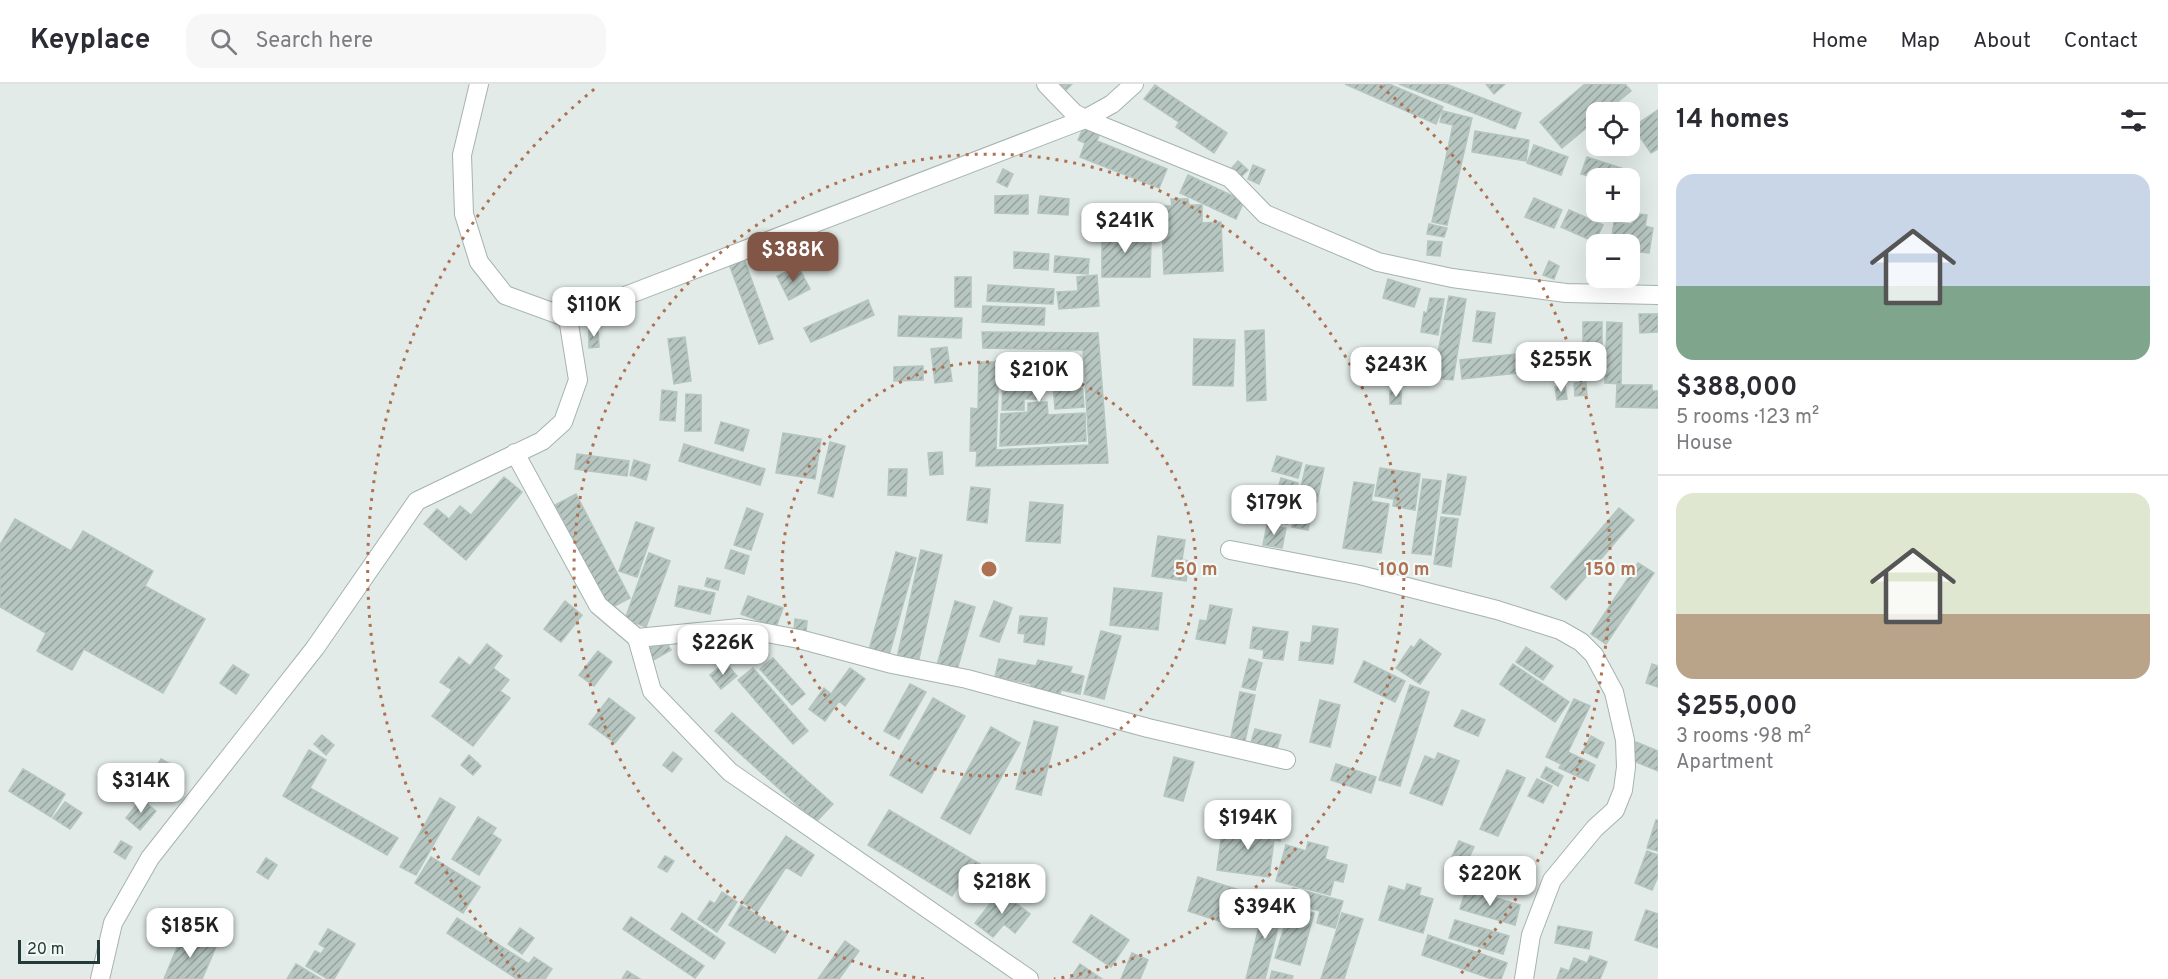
<!DOCTYPE html>
<meta charset="utf-8">
<style>
:root{--surface:#fff;--page:#f7f7f7;--text:#2b2b33;--muted:#7c7c81;--line:#e1e1e2;--accent:#815647}
body{margin:0;font-family:Overpass,sans-serif;background:var(--page);color:var(--text);height:100vh;display:flex;flex-direction:column;font-size:22px;white-space:nowrap}
*{box-sizing:border-box;margin:0}
p{font-size:20px;color:var(--muted)}
.icon{flex:none;width:33px;height:33px;fill:none;stroke:currentColor;stroke-width:2;stroke-linecap:round;stroke-linejoin:round}
.map{position:relative;flex:1;overflow:hidden}
.side{display:flex;flex-direction:column;background:var(--surface);width:510px}
.side>*{flex:none}
.controls{position:absolute;left:1586px;top:18px;display:grid;gap:12px}
.controls a{display:grid;place-items:center;width:54px;height:54px;border-radius:12px;background:var(--surface);box-shadow:0 6px 24px #0002;font-size:30px}
.scale{position:absolute;left:18px;bottom:15px;width:82px;box-sizing:border-box;padding-left:6px;border:3px solid #233b36;border-top:0;font-size:16px;line-height:21px;white-space:nowrap;color:#233b36;-webkit-text-stroke:4px #f2f8f5;paint-order:stroke}
.price{position:absolute;translate:-50% -51px;padding:0 14px;border-radius:12px;background:#fff;color:#222;font-size:20px;line-height:39px;filter:drop-shadow(0 2px 3px #0008)}
.price::after{content:'';position:absolute;left:50%;top:36px;width:18px;height:14px;margin-left:-9px;background:inherit;clip-path:polygon(0 0,100% 0,50% 100%)}
.price.selected{background:var(--accent);color:#fff}
ul{padding:0;list-style:none}
li{display:grid;align-content:center;gap:12px;height:318px;padding:0 18px}
li+li{border-top:2px solid var(--line)}
li span{display:grid;place-items:center;height:186px;border-radius:18px;color:#555}
li>.icon{margin-inline-start:auto}
span .icon{width:108px;height:108px;fill:#fffc;stroke-width:1}
li b{font-size:26px}
h2{display:flex;justify-content:space-between;align-items:center;height:72px;padding:0 18px;font-size:26px}
header{display:flex;align-items:center;gap:36px;box-sizing:border-box;height:84px;padding:0 30px;background:var(--surface);border-bottom:2px solid var(--line)}
header strong{font-size:28px}
nav{display:flex;gap:33px;margin-inline-start:auto;font-size:21px}
.search{width:420px;height:54px;background:var(--page);display:flex;align-items:center;gap:15px;box-sizing:border-box;padding:0 21px;border-radius:18px;color:var(--muted);font-size:22px}
main{display:flex;flex:1;min-height:0}
.map>svg:first-child{display:block}
</style>
<header>
<strong>Keyplace</strong>
<div class="search"><svg class="icon" aria-label="search" viewBox="0 0 24 24"><circle cx="10" cy="10" r="6"/><path d="M15 15l6 6"/></svg>Search here</div>
<nav><a>Home</a><a>Map</a><a>About</a><a>Contact</a></nav>
</header>
<main>
<div class="map">
<svg width="1658" height="895" viewBox="0 0 1658 895">
<defs>
<pattern id="building-hatch" width="6" height="6" patternUnits="userSpaceOnUse" patternTransform="scale(1.5)"><rect width="6" height="6" fill="#b7c6c0"/><path d="M-1 1l2-2M0 6l6-6M5 7l2-2" fill="none" stroke="#94a29d"/></pattern>
</defs>
<rect width="100%" height="100%" fill="#e2ebe7"/>
<path fill="url(#building-hatch)" stroke="#b4c4bf" stroke-width="1.5" d="M1059,0H1072L1066,6Z
M1345,0H1389L1443,23L1436,40Z
M1399,0H1446L1521,29L1515,45Z
M1486,0H1505L1494,10Z
M1585,0H1625L1631,7L1605,28H1596V36L1562,64L1540,38Z
M1155,1L1227,49L1214,69L1176,43L1179,38L1144,15Z
M1658,26V65L1651,69L1633,43Z
M1443,27L1472,34L1447,141L1432,138L1453,41L1440,38Z
M1084,42L1100,49L1097,57L1167,85L1159,104L1080,73L1085,59L1078,56Z
M1475,47L1529,56L1526,77L1472,68Z
M1534,61L1568,73L1561,91L1527,79Z
M1587,73L1627,86L1624,94H1596L1581,90Z
M1238,77L1248,86L1239,95L1230,86Z
M1253,81L1265,86L1259,100L1248,95Z
M1003,85L1013,90L1007,103L997,98Z
M1188,91L1244,117L1236,135L1180,109Z
M1028,111V130L995,129V112Z
M1040,112L1069,115L1068,131L1038,129Z
M1534,114L1562,126L1554,144L1525,133Z
M1171,115H1188L1189,121H1202V139L1221,138L1223,187L1164,190L1161,122H1172Z
M1569,126L1603,141L1595,158L1561,143Z
M1634,129L1647,131L1645,142L1653,144L1649,169L1630,167L1629,171V160H1611L1614,138L1632,140Z
M1429,140L1447,144L1444,153L1427,150Z
M1105,141H1125V148L1139,147V159H1151L1150,193H1102V158H1105Z
M1428,157L1442,158L1440,172L1427,171Z
M1014,168L1049,170L1048,186L1014,184Z
M1055,172L1089,175L1088,190L1054,188Z
M744,175L773,255L759,260L729,180Z
M1549,177L1559,182L1554,195L1543,191Z
M798,182L810,205L789,216L777,192Z
M1097,191L1099,222L1059,225L1057,208L1078,207L1077,193Z
M955,193H971V223H955Z
M1388,195L1420,205L1414,223L1383,214Z
M988,201L1054,205L1053,220L987,217Z
M1449,212L1466,215L1453,296L1433,294Z
M1430,214L1444,215L1438,251L1421,248L1424,228L1427,229Z
M868,216L874,231L811,258L804,244Z
M983,222L1045,224L1044,241L982,238Z
M1477,227L1495,229L1491,259L1473,257Z
M1639,230H1658V248L1640,249Z
M899,232L962,234L961,254L898,252Z
M1583,238H1602V276L1583,275Z
M1607,238L1622,239L1621,300L1605,299Z
M598,244L599,263L589,264V245Z
M1264,246L1266,316L1247,317L1245,247Z
M982,248L1098,249L1108,379L976,382L977,367H970L971,324L978,325L979,278H999L996,366L1089,361L1083,266L983,264Z
M685,253L691,297L674,300L668,255Z
M1194,255L1235,256L1233,302L1193,301Z
M947,263L952,297L935,299L931,265Z
M1023,269L1049,270L1048,285L1022,284Z
M1516,270L1518,289L1462,295L1460,276Z
M1080,272L1084,323L1055,325L1051,274Z
M923,282V296L894,297V283Z
M1003,297L1042,298L1041,315H1024V326H1002Z
M1586,298L1587,311L1575,312L1574,299Z
M1565,301L1567,315L1557,316L1555,303Z
M1617,301H1652V307H1658V324L1616,323Z
M662,306L677,308L675,337L660,336Z
M1390,307H1401V320H1390Z
M686,310L701,311V347H685Z
M1047,318L1048,331L1085,329L1086,357L1000,362L1001,330L1028,328V319Z
M721,338L749,346L743,367L715,359Z
M783,349L821,355L815,395L776,389Z
M830,358L845,362L833,413L818,409Z
M684,360L765,385L760,401L679,377Z
M942,368L943,390L930,391L928,369Z
M577,370L629,377L627,392L575,385Z
M1277,372L1302,379L1298,394L1272,387Z
M634,376L650,381L646,396L630,391Z
M1306,381L1324,384L1317,418L1313,417L1308,446L1292,443Z
M1380,384L1420,390L1415,426L1393,422L1394,415L1375,412Z
M889,385H907L906,412L888,411Z
M1448,390L1466,393L1460,431L1442,429Z
M504,393L522,408L466,476L424,440L437,425L449,435L460,422L471,431Z
M1281,394L1298,399L1287,440L1270,436Z
M1423,395L1441,397L1431,471L1412,469Z
M1354,398L1374,401L1371,417L1389,420L1381,469L1343,464Z
M971,403L990,405L987,439L967,436Z
M576,410L630,514L609,525L555,421Z
M1030,418L1063,421L1060,459L1026,457Z
M747,424L763,430L751,466L734,461Z
M1619,424L1634,436L1566,516L1551,503Z
M1441,433L1458,435L1451,483L1434,480Z
M15,435L71,467L83,447L153,487L145,502L205,535L163,609L84,565L72,586L37,567L46,549L0,523V461Z
M636,438L654,444L637,493L619,487Z
M1267,441L1286,444L1282,464L1263,461Z
M1158,452L1185,456L1182,476L1189,477L1186,497L1152,492Z
M731,466L749,472L744,490L725,484Z
M921,466L942,471L918,579L897,574Z
M896,468L916,474L889,571L869,566Z
M649,469L670,477L646,543L625,535Z
M1638,479L1654,489L1606,560L1591,550Z
M707,494L720,497L718,506L705,502Z
M679,502L715,509L710,530L675,522Z
M1114,504L1162,509L1158,546L1110,541Z
M748,512L783,524L776,543L741,530Z
M565,517L582,531L561,558L544,545Z
M955,517L975,523L957,586L937,581Z
M994,517L1012,524L999,558L980,552Z
M1210,521L1232,525L1225,560L1196,555L1200,536L1207,537Z
M1020,532L1047,534L1044,561L1024,558L1025,550L1018,549Z
M795,535L807,537L806,549L794,547Z
M1313,542L1338,545L1333,580L1299,576L1301,558L1311,559Z
M1253,543L1288,548L1283,576L1263,574L1264,566L1250,564Z
M1101,547L1121,552L1104,615L1084,610Z
M1420,555L1441,570L1420,600L1396,584L1411,562L1414,564Z
M665,556L671,566L650,578L644,567Z
M487,560L502,572L493,584L509,596L500,607L510,614L473,662L432,632L452,606L440,598L459,573L470,582Z
M1526,563L1553,582L1543,596L1516,578Z
M598,567L612,578L594,602L579,591Z
M773,574L805,610L792,621L760,585Z
M999,575L1036,582L1038,576L1072,583L1070,589L1084,592L1080,610L1061,606L1060,610L1031,604V600L995,593Z
M1249,575L1262,579L1255,606L1242,603Z
M1364,577L1405,597L1395,618L1354,598Z
M725,578L737,592L721,605L710,591Z
M1513,580L1569,618L1555,638L1500,600Z
M1652,580L1658,582V603L1646,599Z
M233,581L249,591L236,610L220,599Z
M753,584L808,647L793,660L738,596Z
M850,584L865,595L845,622L839,617L825,637L809,625L824,604L831,610Z
M910,600L926,608L899,655L884,647Z
M1410,601L1429,608L1400,702L1379,696Z
M1240,608L1255,611L1245,657L1231,653Z
M609,614L635,634L615,659L589,640Z
M933,614L965,632L922,709L890,691Z
M1574,615L1590,622L1568,668L1595,681L1588,697L1559,684L1561,680L1546,673Z
M1320,616L1340,621L1330,663L1310,658Z
M1462,626L1485,636L1478,652L1454,642Z
M732,629L833,720L816,738L715,647Z
M1034,637L1058,643L1041,711L1016,705Z
M991,643L1020,659L970,750L941,734Z
M1255,645L1281,651L1276,668L1250,662Z
M322,651L334,661L326,671L314,660Z
M1591,652L1604,659L1597,674L1583,667Z
M1636,658L1658,667V687L1629,675Z
M309,666L326,676L310,704L398,754L387,771L283,712Z
M673,668L682,675L672,688L663,681Z
M1438,669L1459,677L1442,721L1410,709L1425,672L1435,676Z
M469,671L481,682L473,691L461,681Z
M1174,673L1194,678L1183,717L1164,712Z
M161,675L179,685L171,698L153,688Z
M1336,680L1376,693L1371,709L1331,696Z
M1546,683L1563,692L1558,702L1541,693Z
M23,685L65,710L51,733L9,707Z
M1507,686L1525,694L1498,752L1480,745Z
M1537,695L1552,702L1543,719L1528,712Z
M440,714L455,723L416,791L400,783Z
M141,715L156,727L140,746L126,734Z
M65,718L82,729L70,745L53,734Z
M889,726L980,780L970,797L963,794L952,812L868,761Z
M478,733L496,744L492,750L501,756L479,791L452,775Z
M1656,736H1658V767L1647,764Z
M1259,740L1281,743L1280,757L1274,756L1269,793L1217,786L1222,747L1257,751Z
M786,752L814,771L801,792L786,783L757,828L742,818Z
M121,757L132,763L125,775L114,768Z
M1459,757L1474,763L1460,793L1446,786Z
M1308,758L1328,763L1325,775L1347,781L1343,798L1334,796L1330,811L1276,797L1286,761L1306,767Z
M1647,767L1658,771V792L1652,806L1635,799Z
M665,772L674,777L667,788L658,783Z
M431,773L480,803L463,829L415,799Z
M266,774L277,781L268,795L257,788Z
M1198,793L1249,809L1238,843L1188,827Z
M1407,800L1421,804L1419,811L1433,815L1423,849L1379,836L1389,802L1405,807Z
M1293,804L1343,817L1335,844L1317,839L1320,827L1290,819Z
M1466,805L1520,821L1515,841L1460,825Z
M1000,807L1030,830L1015,849L1004,840L993,853L975,839Z
M722,808L737,818L717,848L698,835L710,817L715,820Z
M1266,815L1284,820L1265,895H1246Z
M741,821L787,850L775,869L729,841Z
M1290,823L1314,829L1300,881L1275,874Z
M1646,826L1658,830V864L1635,856Z
M682,829L725,859L714,875L671,845Z
M1342,829L1363,835L1344,895H1321Z
M1091,831L1129,856L1111,883L1073,858Z
M631,833L704,882L695,894L623,845Z
M457,834L529,880L534,873L552,885L545,895H517L447,849Z
M1455,836L1509,852L1503,870L1449,854Z
M1558,842L1592,848L1589,865L1555,859Z
M520,844L534,854L522,870L508,860Z
M328,845L355,860L334,895H328L306,882L315,867L321,870L325,864L319,860Z
M183,849L216,863L202,895H164Z
M1428,851L1507,879L1501,895H1492L1422,871Z
M845,857L859,867L839,895H818Z
M1132,869L1148,876L1140,895H1121Z
M1590,872L1607,878L1600,895H1557L1561,884L1569,887L1574,874L1587,879Z
M296,880L321,895H287Z
M1080,880L1102,895H1070Z
M627,887L640,895H622Z
M1272,887L1293,892L1292,895H1270Z"/>
<g fill="none" stroke-linecap="round" stroke-linejoin="round">
<g stroke="#a5b3ae" stroke-width="20">
<path id="minor" d="M479,0L462,71L464,130L479,178L505,211L568,234L1085,35L1112,20L1134,0
M1046,0L1074,29L1085,35L1230,94L1265,130L1378,178L1452,194L1566,209L1658,211
M515,369L598,521L637,554L652,607L730,688L1029,895
M1230,466L1360,491L1497,526L1560,546L1581,558L1594,571L1614,608L1625,656L1626,683L1623,706L1615,726L1595,744L1552,796L1531,851L1524,895
M637,554L740,544L799,555L892,580L967,595L1148,644L1286,676
M100,895L113,839L150,774L315,564L417,417L542,357L563,338L578,296L568,234"/>
</g>
<use href="#minor" stroke="#fff" stroke-width="18"/>
</g>
<g fill="none" stroke="#ae7253" stroke-width="3" stroke-dasharray="3 6">
<circle cx="989" cy="485" r="207"/>
<path d="M924 895A415 415 0 1 1 1054 895"/>
<path d="M520 893A622 622 0 0 1 598 2M1380 2A622 622 0 0 1 1458 893"/>
</g>
<circle cx="989" cy="485" r="9" fill="#ae7253" stroke="#f2f8f5" stroke-width="3"/>
<g font-size="18" text-anchor="middle" font-weight="bold" fill="#ae7253" stroke="#f2f8f5" stroke-width="4.5" stroke-linejoin="round" paint-order="stroke">
<text x="1196" y="491">50 m</text>
<text x="1404" y="491">100 m</text>
<text x="1611" y="491">150 m</text>
</g>
</svg>
<div class="controls">
<a><svg class="icon" aria-label="locate" viewBox="0 0 24 24"><circle cx="12" cy="12" r="6"/><path d="M12 2v4M12 18v4M2 12h4M18 12h4"/></svg></a>
<a>+</a>
<a>−</a>
</div>
<div class="scale">20 m</div>
<b class="price" style="left:1125px;top:170px">$241K</b>
<b class="price selected" style="left:793px;top:199px">$388K</b>
<b class="price" style="left:594px;top:254px">$110K</b>
<b class="price" style="left:1561px;top:309px">$255K</b>
<b class="price" style="left:1396px;top:314px">$243K</b>
<b class="price" style="left:1039px;top:319px">$210K</b>
<b class="price" style="left:1274px;top:452px">$179K</b>
<b class="price" style="left:723px;top:592px">$226K</b>
<b class="price" style="left:141px;top:730px">$314K</b>
<b class="price" style="left:1248px;top:767px">$194K</b>
<b class="price" style="left:1490px;top:823px">$220K</b>
<b class="price" style="left:1002px;top:831px">$218K</b>
<b class="price" style="left:1265px;top:856px">$394K</b>
<b class="price" style="left:190px;top:875px">$185K</b>
</div>
<section class="side">
<h2>14 homes<svg class="icon" aria-label="filters" viewBox="0 0 24 24"><path d="M4 7h16M4 17h16"/><circle cx="9" cy="7" r="2"/><circle cx="15" cy="17" r="2"/></svg></h2>
<ul>
<li><span style="background:linear-gradient(#c9d6e8 60%,#7fa58c 0)"><svg class="icon" aria-label="home" viewBox="0 0 24 24"><path d="M3 11l9-7 9 7M6 9v11h12V9"/></svg></span><div><b>$388,000</b><p>5 rooms · 123 m²</p><p>House</p></div></li>
<li><span style="background:linear-gradient(#dfe7d0 65%,#b9a48a 0)"><svg class="icon" aria-label="home" viewBox="0 0 24 24"><path d="M3 11l9-7 9 7M6 9v11h12V9"/></svg></span><div><b>$255,000</b><p>3 rooms · 98 m²</p><p>Apartment</p></div></li>
</ul>
</section>
</main>
